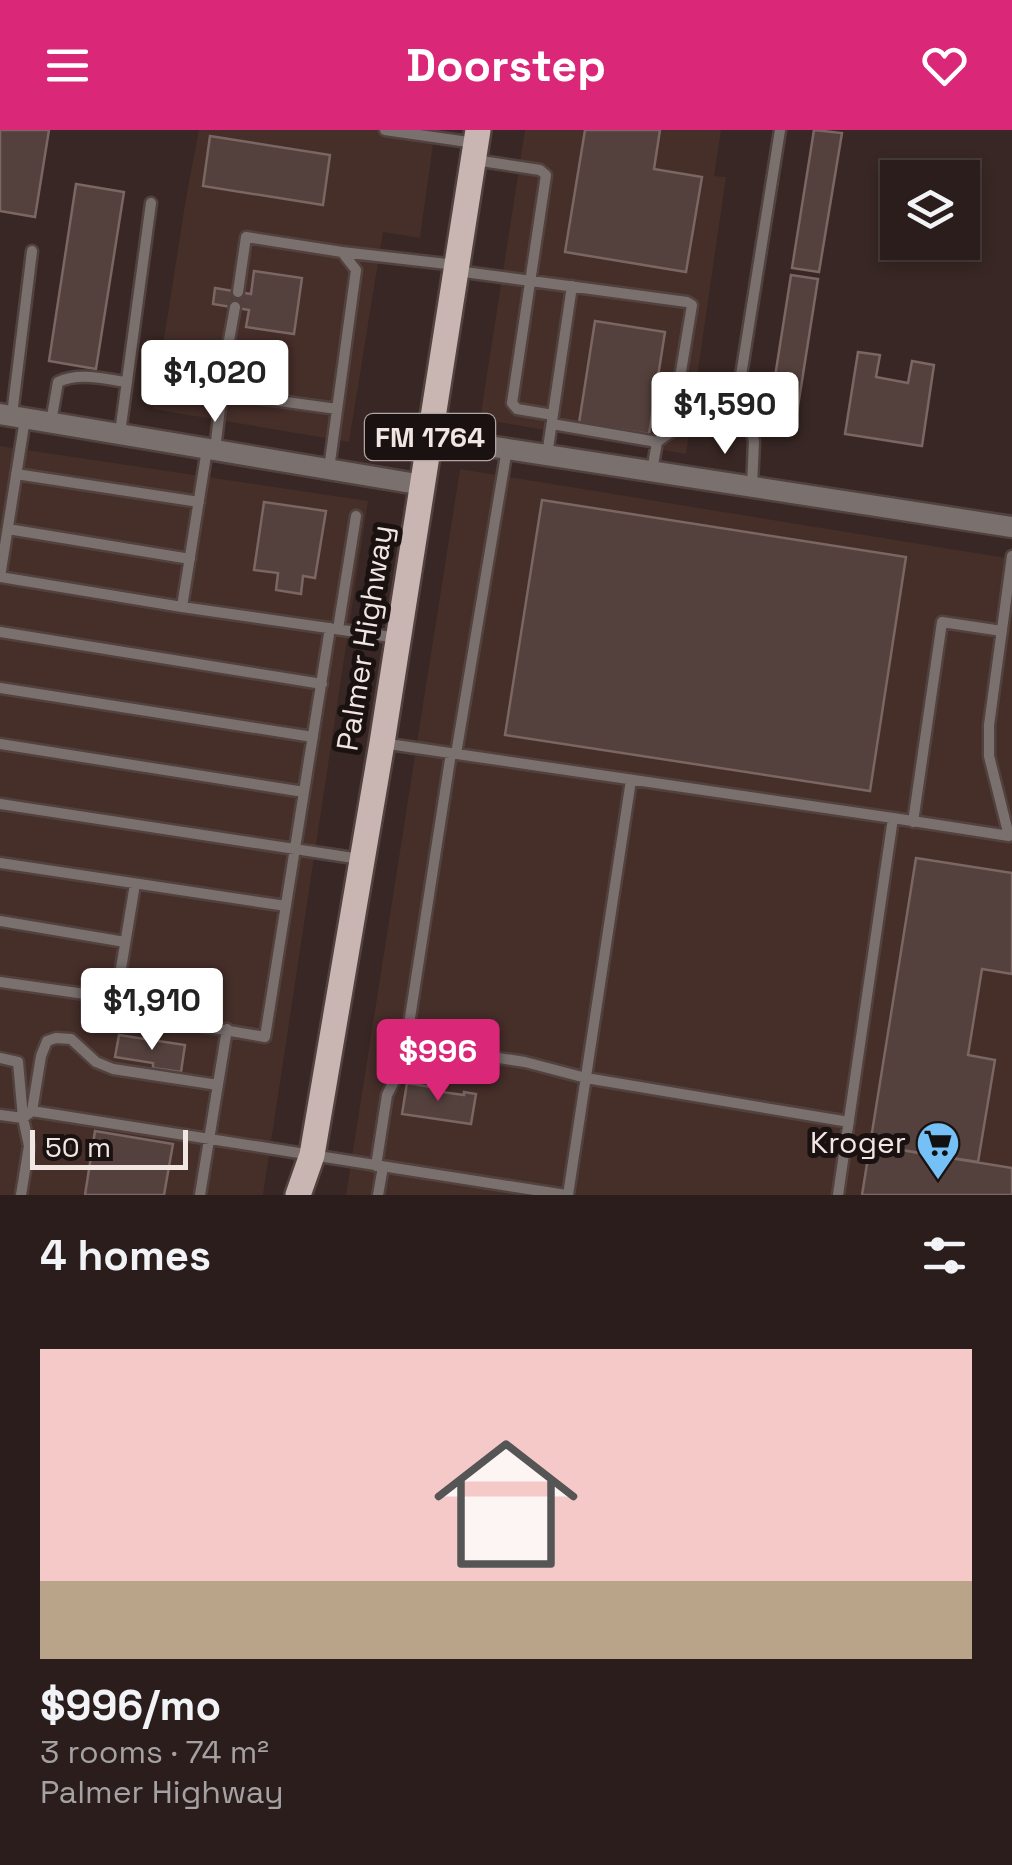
<!DOCTYPE html>
<meta charset="utf-8">
<style>
:root{--surface:#2a1d1b;--page:#362a28;--text:#f1f3f6;--muted:#a5a2a3;--line:#463b3a;--accent:#db2777}
body{margin:0;font-family:"Space Grotesk",sans-serif;background:var(--page);color:var(--text);height:100vh;display:flex;flex-direction:column;font-size:38px;white-space:nowrap}
*{box-sizing:border-box;margin:0}
p{font-size:32px;color:var(--muted)}
.icon{flex:none;width:55px;height:55px;fill:none;stroke:currentColor;stroke-width:2;stroke-linecap:round;stroke-linejoin:round}
.map{position:relative;height:1065px;overflow:hidden}
.details{display:flex;flex-direction:column;background:var(--surface);flex:1}
.details>*{flex:none}
.fabs{position:absolute;left:880px;top:30px;display:grid;gap:20px}
.fabs a{display:grid;place-items:center;width:100px;height:100px;border-radius:0px;background:var(--surface);box-shadow:0 5px 15px #0003,0 0 0 2px var(--line);font-size:50px}
.scale{position:absolute;left:30px;bottom:25px;width:158px;box-sizing:border-box;padding-left:10px;border:5px solid #f2e6e3;border-top:0;font-size:28px;line-height:35px;white-space:nowrap;color:#f2e6e3;-webkit-text-stroke:8px #1a1211;paint-order:stroke}
.price{position:absolute;translate:-50% -85px;padding:0 22px;border-radius:10px;background:#fff;color:#222;font-size:32px;line-height:65px;filter:drop-shadow(0 2px 5px #0008)}
.price::after{content:'';position:absolute;left:50%;top:60px;width:30px;height:22px;margin-left:-15px;background:inherit;clip-path:polygon(0 0,100% 0,50% 100%)}
.price.active{background:var(--accent);color:#fff}
ul{padding:0;list-style:none}
li{display:grid;align-content:center;gap:20px;height:530px;padding:0 40px}
li span{display:grid;place-items:center;height:310px;border-radius:0px;color:#555}
li>.icon{margin-inline-start:auto}
span .icon{width:180px;height:180px;fill:#fffc;stroke-width:1}
li b{font-size:42px}
h2{display:flex;justify-content:space-between;align-items:center;height:120px;padding:0 40px;font-size:42px}
header{display:flex;justify-content:space-between;align-items:center;height:130px;padding:0 40px;background:var(--accent);color:#fff;font-size:45px;font-weight:700}
.map>svg:first-child{display:block}
</style>
<header><svg class="icon" aria-label="menu" viewBox="0 0 24 24"><path d="M4 6h16M4 12h16M4 18h16"/></svg>Doorstep<svg class="icon" aria-label="heart" viewBox="0 0 24 24"><path d="M12 20l-8-8c-3-5 5-10 8-4 3-6 11-1 8 4z"/></svg></header>
<div class="map">
<svg width="1012" height="1065" viewBox="0 0 1012 1065">
<rect width="100%" height="100%" fill="#382724"/>
<path fill="#462e29" d="M199,0H435L420,108L383,102L349,312L153,279L186,68Z
M525,0H721L714,46L726,47L686,324L480,289Z
M0,316L368,371L263,1065H0Z
M460,339L1012,429V1065H346Z"/>
<path fill="#54413d" stroke="#7a6662" stroke-width="2.5" d="M0,0H49L35,87L0,81Z
M585,0H660L654,39L702,47L686,142L565,122Z
M814,0L842,3L819,142L792,138Z
M210,6L330,25L323,75L203,56Z
M76,54L124,62L96,239L49,231Z
M254,141L302,148L294,204L246,197L249,180L213,174L215,158L251,164Z
M791,145L818,149L796,289L769,285Z
M595,191L665,202L649,304L579,293Z
M858,222L880,225L876,247L908,253L912,231L934,235L922,316L845,304Z
M542,370L906,427L870,661L505,605Z
M264,372L326,381L315,448L303,446L301,464L276,460L278,443L254,440Z
M916,728L1012,743V844L982,839L968,925L995,930L978,1032L870,1015Z
M119,905L185,915L181,942L153,938V933L115,927Z
M407,953L443,959L442,962L464,965V962L476,964L471,994L402,984Z
M95,1001L173,1014L164,1065H85Z
M870,1015L1012,1038V1065H862Z"/>
<g fill="none" stroke-linecap="round" stroke-linejoin="round">
<g stroke="#52423f" stroke-width="15">
<path id="lane" d="M385,0L475,13
M475,30L540,40L546,45L512,273L517,279L553,285
M342,122L456,135
M457,141L687,172L692,175L671,302L657,312L652,341
M238,162L246,107L342,122L356,140L329,339
M222,263L337,279
M12,285L32,121
M51,292L58,252C79,242 104,249 127,252
M552,294L657,312
M120,303L151,73
M215,320L226,227L235,177
M547,325L572,156
M16,344L199,372
M752,356L754,311L739,258L780,0
M8,399L190,429
M0,447L182,477L398,508
M0,447L25,289
M182,477L207,319
M338,499L356,386
M0,502L322,554
M0,558L313,607
M382,613L893,688L838,1065
M0,614L304,662
M456,624L507,319
M0,674L360,729
M893,688L1009,706L989,626V595L1012,426
M913,692L942,492L1002,501
M0,733L286,776
M0,791L125,812
M0,852L99,866L131,884L265,907L330,498
M115,875L135,754
M406,914L525,932L586,948L849,992
M0,928L18,932L23,988L29,1016L21,1065
M32,981L41,926L47,911L56,908L71,909L96,932L113,939L218,955
M0,985L23,988L32,981L566,1065
M376,1036L387,965L403,933L451,623
M200,1065L227,899
M378,1065L383,1037
M568,1065L631,650"/>
</g>
<g stroke="#52423f" stroke-width="25">
<path id="street" d="M0,284L423,355
M430,307L1012,397"/>
</g>
<g stroke="#52423f" stroke-width="30">
<path id="primary" d="M298,1065L312,1025L382,613L478,0"/>
</g>
<use href="#lane" stroke="#7a716f" stroke-width="10"/>
<use href="#street" stroke="#7a716f" stroke-width="20"/>
<use href="#primary" stroke="#c9b6b2" stroke-width="25"/>
</g>
<defs>
<g id="supermarket-pin" transform="scale(2.25)"><path d="M0 17L-7.5 6A9.5 9.5 0 1 1 7.5 6Z" fill="#75c0f6" stroke="#1a1211"/><path d="M-6-5.5h2.5l.6 2H6L4.5 2H-2.5L-4.4-4H-6ZM-1.5 3.2a1.3 1.3 0 1 0 .1 0ZM3 3.2a1.3 1.3 0 1 0 .1 0Z" fill="#111"/></g>
</defs>
<g fill-rule="evenodd">
<use href="#supermarket-pin" x="938" y="1013"/>
</g>
<g text-anchor="middle" stroke-width="10" stroke-linejoin="round" paint-order="stroke">
<rect fill="#1a1211" stroke="#b1a6a4" stroke-width="2.5" x="365" y="284" width="130" height="46" rx="8"/>
<g font-size="28" font-weight="bold" fill="#f2e6e3">
<text x="430" y="317">FM 1764</text>
</g>
<g font-size="30" fill="#f2e6e3" stroke="#1a1211">
<text transform="translate(365 508) rotate(-81)" y="10">Palmer Highway</text>
</g>
<g font-size="30" fill="#f2e6e3" stroke="#1a1211" text-anchor="end">
<text x="906" y="1023">Kroger</text>
</g>
</g>
</svg>
<div class="fabs">
<a><svg class="icon" aria-label="layers" viewBox="0 0 24 24"><path d="M12 4l9 5-9 5-9-5zM3 14l9 5 9-5"/></svg></a>
</div>
<div class="scale">50 m</div>
<b class="price" style="left:215px;top:295px">$1,020</b>
<b class="price" style="left:725px;top:327px">$1,590</b>
<b class="price" style="left:152px;top:923px">$1,910</b>
<b class="price active" style="left:438px;top:974px">$996</b>
</div>
<section class="details">
<h2>4 homes<svg class="icon" aria-label="filters" viewBox="0 0 24 24"><path d="M4 7h16M4 17h16"/><circle cx="9" cy="7" r="2"/><circle cx="15" cy="17" r="2"/></svg></h2>
<ul>
<li><span style="background:linear-gradient(#f6c9c9 75%,#b9a48a 0)"><svg class="icon" aria-label="home" viewBox="0 0 24 24"><path d="M3 11l9-7 9 7M6 9v11h12V9"/></svg></span><div><b>$996/mo</b><p>3 rooms · 74 m²</p><p>Palmer Highway</p></div></li>
</ul>
</section>
